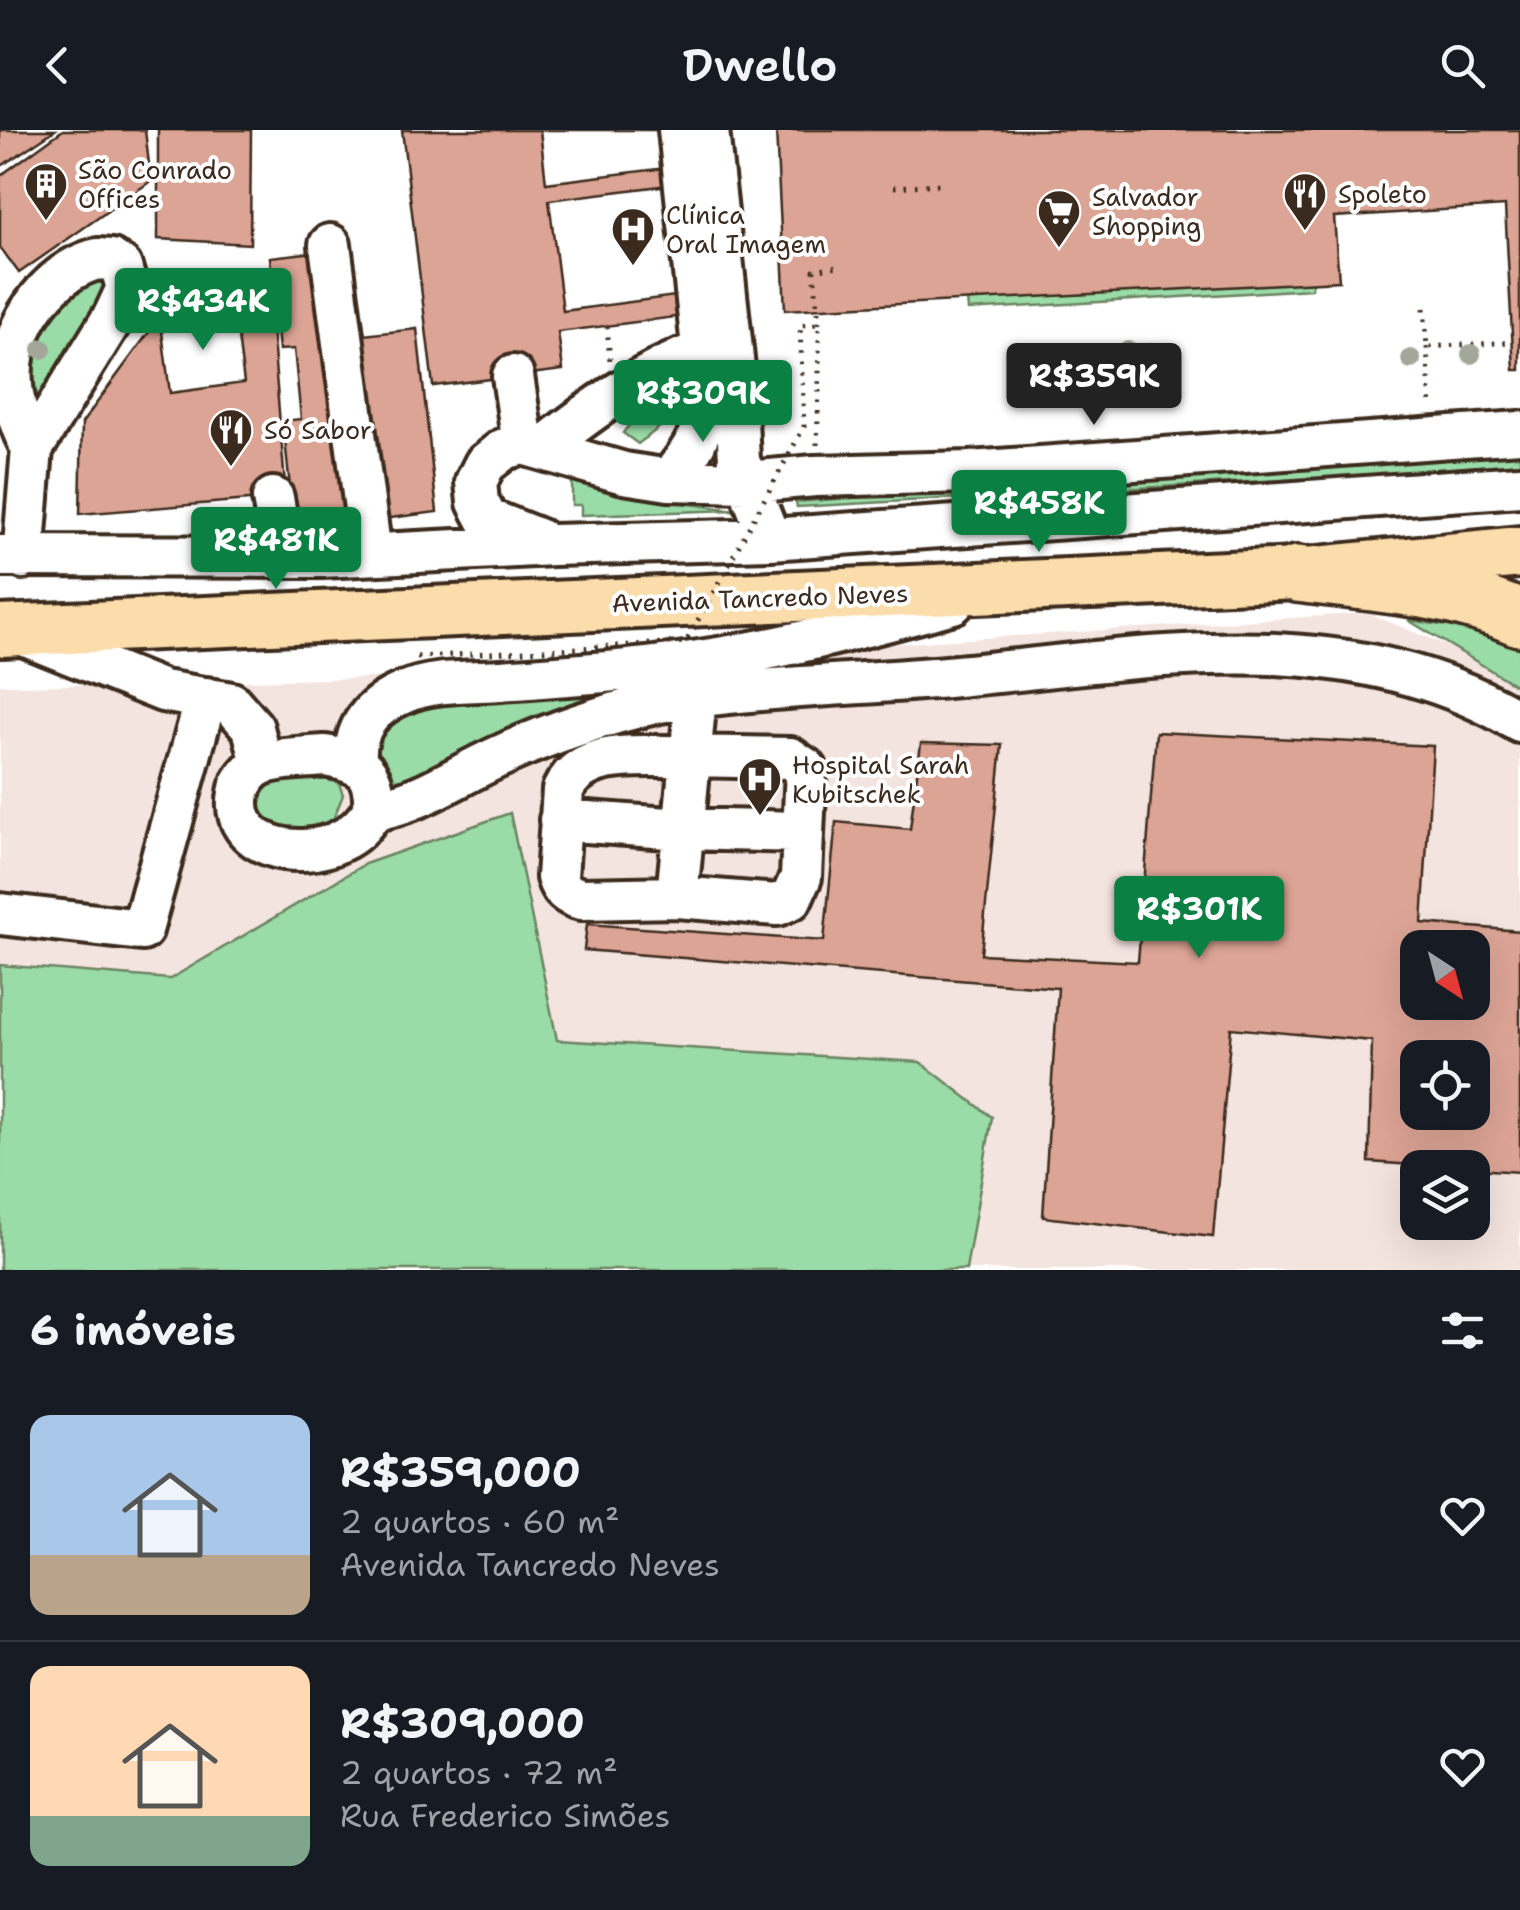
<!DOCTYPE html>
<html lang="pt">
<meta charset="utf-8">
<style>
:root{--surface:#171b24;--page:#242831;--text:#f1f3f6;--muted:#9ea1a6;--line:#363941;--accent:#0b8043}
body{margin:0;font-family:"Shantell Sans",sans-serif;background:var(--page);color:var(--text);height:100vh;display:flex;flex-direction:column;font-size:38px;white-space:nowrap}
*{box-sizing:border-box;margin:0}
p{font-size:32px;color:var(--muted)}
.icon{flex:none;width:55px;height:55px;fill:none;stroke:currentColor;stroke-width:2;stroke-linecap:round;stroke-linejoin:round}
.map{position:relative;height:1140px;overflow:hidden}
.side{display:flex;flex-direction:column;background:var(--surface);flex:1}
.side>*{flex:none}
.needle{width:65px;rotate:144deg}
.buttons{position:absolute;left:1400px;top:800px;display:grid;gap:20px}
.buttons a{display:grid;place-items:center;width:90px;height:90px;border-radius:20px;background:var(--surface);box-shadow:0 10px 40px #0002;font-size:50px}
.price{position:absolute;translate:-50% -85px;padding:0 22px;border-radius:10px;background:var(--accent);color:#fff;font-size:32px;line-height:65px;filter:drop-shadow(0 2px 5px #0008)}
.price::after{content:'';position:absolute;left:50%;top:60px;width:30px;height:22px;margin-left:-15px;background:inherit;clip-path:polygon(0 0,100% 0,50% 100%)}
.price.selected{background:#222;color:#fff}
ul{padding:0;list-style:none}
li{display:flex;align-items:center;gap:30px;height:250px;padding:0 30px}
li+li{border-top:2px solid var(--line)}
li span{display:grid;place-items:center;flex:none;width:280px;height:200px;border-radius:20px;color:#555}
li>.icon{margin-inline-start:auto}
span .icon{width:120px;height:120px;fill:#fffc;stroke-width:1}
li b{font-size:42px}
h2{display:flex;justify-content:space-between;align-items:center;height:120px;padding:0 30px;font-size:42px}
header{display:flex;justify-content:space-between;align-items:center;height:130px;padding:0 30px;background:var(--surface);font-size:45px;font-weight:600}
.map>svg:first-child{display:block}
</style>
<header><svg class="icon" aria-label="back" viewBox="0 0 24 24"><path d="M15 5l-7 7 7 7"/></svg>Dwello<svg class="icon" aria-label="search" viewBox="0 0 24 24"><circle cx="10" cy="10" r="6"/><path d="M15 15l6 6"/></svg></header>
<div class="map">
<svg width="1520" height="1140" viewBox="0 0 1520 1140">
<rect width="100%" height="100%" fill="#fff"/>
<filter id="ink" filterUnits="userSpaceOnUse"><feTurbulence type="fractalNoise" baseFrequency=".01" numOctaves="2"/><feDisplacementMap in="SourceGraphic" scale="20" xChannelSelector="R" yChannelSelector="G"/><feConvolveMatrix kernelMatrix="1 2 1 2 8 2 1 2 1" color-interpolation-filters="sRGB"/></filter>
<g filter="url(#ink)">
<path fill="#f4e4df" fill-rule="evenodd" d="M1367,483L1520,545V1140H0V554L23,556L373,548ZM1418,818H1472V872H1418ZM1418,928H1472V982H1418ZM1418,1038H1472V1092H1418Z"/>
<path fill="#9adca7" stroke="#6a8362" stroke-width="2.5" d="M113,146L32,305L25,217L71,147Z
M1313,152L1311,159L968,180L967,170Z
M1162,214L1164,235L1063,239L1061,219Z
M667,272L673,277L674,286L638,314L623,303C634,287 648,277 667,272Z
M1520,319V337L797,377L796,372Z
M572,348L627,366L735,380L581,385V375H572Z
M1408,490L1481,501L1520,518V558Z
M639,561L410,650H386L373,614L396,580L466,564Z
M336,644L343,665L333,690C305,700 283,701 256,689V647Z
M510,683L557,910L920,932L992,987L966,1140H0V835L170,849L365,734Z"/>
<path fill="#dca495" stroke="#3b2a1e" stroke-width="2.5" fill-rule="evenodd" d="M0,0H55L0,37Z
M63,0H145L151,51L19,143L0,117V46Z
M158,0H251L250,114L158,109Z
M402,0H669L691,185L558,202L563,240L433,256Z
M540,0H662L666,38L546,53Z
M776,0H1520V240H1514L1505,76L1334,87L1339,151L785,180Z
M669,55L683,165L563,181L549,70Z
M324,121L344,380L293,386L283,291L301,289L294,219L279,220L270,127Z
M270,172L286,367L80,384L82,293L158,190Z
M235,183L244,253L170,263L161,194Z
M417,199L437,382L374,390L354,206Z
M1156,602L1433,616L1422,793L1520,801V1042L1369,1032L1372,911L1231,898L1213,1107L1043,1087L1058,858L584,820L587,794L824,811L836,692L910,699L921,613L1002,615L981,824L1138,832ZM1418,818H1472V872H1418ZM1418,928H1472V982H1418Z"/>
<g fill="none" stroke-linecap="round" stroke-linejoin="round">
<g stroke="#3b2a1e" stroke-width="48">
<path id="minor" d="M708,0L735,247L739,331L770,409
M330,115L371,424
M98,129L111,130L121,137L127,158L115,184L32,319C3,264 3,208 46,161C61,145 77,134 98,129Z
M513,246L523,314
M542,319C592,279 643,242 704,220
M669,350C693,320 704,305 707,265L679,0
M273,368L283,427
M540,410L487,389L478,372L476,352L485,334L504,319L523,314L624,343L669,350L746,352L815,346L970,342L1520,302
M0,426L321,427L553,415L770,409L1520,356
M23,428L32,319
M16,502L163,561L231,573L253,598L262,634
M325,626C360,632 376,639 374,680C364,693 356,704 340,711C302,731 228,719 239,663C241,651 250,639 262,634C281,627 305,628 325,626Z
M688,626L790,628L806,639L801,747L791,769L777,775L677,767L581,769C567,765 561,760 557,747L563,660C583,616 647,628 688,626Z
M356,632C353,597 372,576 403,563C433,550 469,552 501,550C555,546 609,543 662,536C761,525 857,499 953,473
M374,680C423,671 452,648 496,628C549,603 602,585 659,572C755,557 851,555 947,547C1139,530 1346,486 1520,592
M560,690L682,699L802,702
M677,767L696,566
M0,784L142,800L206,568"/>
</g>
<g stroke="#3b2a1e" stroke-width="58">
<path id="major" d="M0,501L1297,444L1520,422"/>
</g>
<g stroke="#3b2a1e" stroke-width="62">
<path id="highway" d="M1297,444C1373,454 1450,457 1520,488"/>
</g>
<path stroke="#3b2a1e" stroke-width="5" stroke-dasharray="2.5 8" stroke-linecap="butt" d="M894,57L941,54
M1424,178L1427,217L1513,212
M819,194L814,140L838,136
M607,196L610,231
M1427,217L1431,279
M817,315L819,258"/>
<use href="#minor" stroke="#fff" stroke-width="40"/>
<use href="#major" stroke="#fbddab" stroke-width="50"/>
<use href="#highway" stroke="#fbddab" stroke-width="55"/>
<path stroke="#3b2a1e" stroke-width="5" stroke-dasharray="2.5 8" stroke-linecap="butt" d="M417,527L686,512L804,297L800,195L819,194V258"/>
</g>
<g fill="#a3a79a">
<circle cx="42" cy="219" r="10"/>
<circle cx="1128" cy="221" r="10"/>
<circle cx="1471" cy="224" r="10"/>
<circle cx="1081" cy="226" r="10"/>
<circle cx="1411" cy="229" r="10"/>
</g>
</g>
<defs>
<g id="building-pin" transform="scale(2.25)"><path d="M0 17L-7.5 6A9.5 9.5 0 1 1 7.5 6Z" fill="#3b2a1e" stroke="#fff"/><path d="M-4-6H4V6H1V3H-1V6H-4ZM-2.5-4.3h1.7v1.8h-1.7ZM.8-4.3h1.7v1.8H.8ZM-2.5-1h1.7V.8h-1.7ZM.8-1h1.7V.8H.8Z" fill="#fff"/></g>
<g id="restaurant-pin" transform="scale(2.25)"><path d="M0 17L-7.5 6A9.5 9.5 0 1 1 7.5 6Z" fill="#3b2a1e" stroke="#fff"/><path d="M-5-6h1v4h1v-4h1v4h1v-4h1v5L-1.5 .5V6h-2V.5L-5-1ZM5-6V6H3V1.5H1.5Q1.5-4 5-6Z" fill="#fff"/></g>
<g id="supermarket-pin" transform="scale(2.25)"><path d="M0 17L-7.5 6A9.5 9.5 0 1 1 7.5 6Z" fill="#3b2a1e" stroke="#fff"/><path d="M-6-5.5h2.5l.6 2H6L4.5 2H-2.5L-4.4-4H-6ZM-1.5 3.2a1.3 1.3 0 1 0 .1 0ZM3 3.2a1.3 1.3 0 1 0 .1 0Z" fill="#fff"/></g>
<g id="hospital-pin" transform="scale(2.25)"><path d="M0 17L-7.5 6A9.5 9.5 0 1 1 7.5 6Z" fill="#3b2a1e" stroke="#fff"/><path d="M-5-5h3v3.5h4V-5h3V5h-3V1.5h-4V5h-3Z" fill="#fff"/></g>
</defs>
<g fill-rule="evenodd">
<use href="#building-pin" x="46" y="54"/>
<use href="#restaurant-pin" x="1305" y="64"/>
<use href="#supermarket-pin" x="1059" y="81"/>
<use href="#hospital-pin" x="633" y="99"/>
<use href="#restaurant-pin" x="231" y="300"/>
<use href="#hospital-pin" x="760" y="649"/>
</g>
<g text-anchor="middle" stroke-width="8" stroke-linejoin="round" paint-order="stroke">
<g font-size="25" fill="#3b2a1e" stroke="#fff" text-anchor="start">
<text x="78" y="49">São Conrado<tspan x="78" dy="29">Offices</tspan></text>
<text x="1338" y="73">Spoleto</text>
<text x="1092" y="76">Salvador<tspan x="1092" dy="29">Shopping</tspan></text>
<text x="666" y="94">Clínica<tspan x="666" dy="29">Oral Imagem</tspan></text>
<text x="264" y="309">Só Sabor</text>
<text x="792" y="644">Hospital Sarah<tspan x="792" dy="29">Kubitschek</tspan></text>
</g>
<g font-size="25" fill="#3b2a1e" stroke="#fff">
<text transform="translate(760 468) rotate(-2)" y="9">Avenida Tancredo Neves</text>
</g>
</g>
</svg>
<div class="buttons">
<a><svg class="needle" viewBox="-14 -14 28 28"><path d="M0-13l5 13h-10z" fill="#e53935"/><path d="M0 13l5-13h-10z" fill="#9ea1a6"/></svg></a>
<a><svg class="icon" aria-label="locate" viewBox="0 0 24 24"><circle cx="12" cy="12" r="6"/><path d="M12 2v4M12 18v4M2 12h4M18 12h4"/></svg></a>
<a><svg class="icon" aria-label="layers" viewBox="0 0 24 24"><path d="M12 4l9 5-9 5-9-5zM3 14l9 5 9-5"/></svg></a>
</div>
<b class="price" style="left:203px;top:223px">R$434K</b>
<b class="price selected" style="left:1094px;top:298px">R$359K</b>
<b class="price" style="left:703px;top:315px">R$309K</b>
<b class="price" style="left:1039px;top:425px">R$458K</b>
<b class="price" style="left:276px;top:462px">R$481K</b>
<b class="price" style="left:1199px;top:831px">R$301K</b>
</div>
<section class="side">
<h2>6 imóveis<svg class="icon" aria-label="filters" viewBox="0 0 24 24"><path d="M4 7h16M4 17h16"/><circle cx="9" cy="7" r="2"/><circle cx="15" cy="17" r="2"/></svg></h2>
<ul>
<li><span style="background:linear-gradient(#a9c7e8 70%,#b9a48a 0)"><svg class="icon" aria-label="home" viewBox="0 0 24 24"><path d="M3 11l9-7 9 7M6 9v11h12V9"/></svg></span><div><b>R$359,000</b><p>2 quartos · 60 m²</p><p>Avenida Tancredo Neves</p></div><svg class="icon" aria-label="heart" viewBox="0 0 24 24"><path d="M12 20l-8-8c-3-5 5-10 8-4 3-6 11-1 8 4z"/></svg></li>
<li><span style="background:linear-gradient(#ffd9b3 75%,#7fa58c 0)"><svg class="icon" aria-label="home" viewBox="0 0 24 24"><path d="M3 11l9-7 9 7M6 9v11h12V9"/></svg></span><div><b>R$309,000</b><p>2 quartos · 72 m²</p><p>Rua Frederico Simões</p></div><svg class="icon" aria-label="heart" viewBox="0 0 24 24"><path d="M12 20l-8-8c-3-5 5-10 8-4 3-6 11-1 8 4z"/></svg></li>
</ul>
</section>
